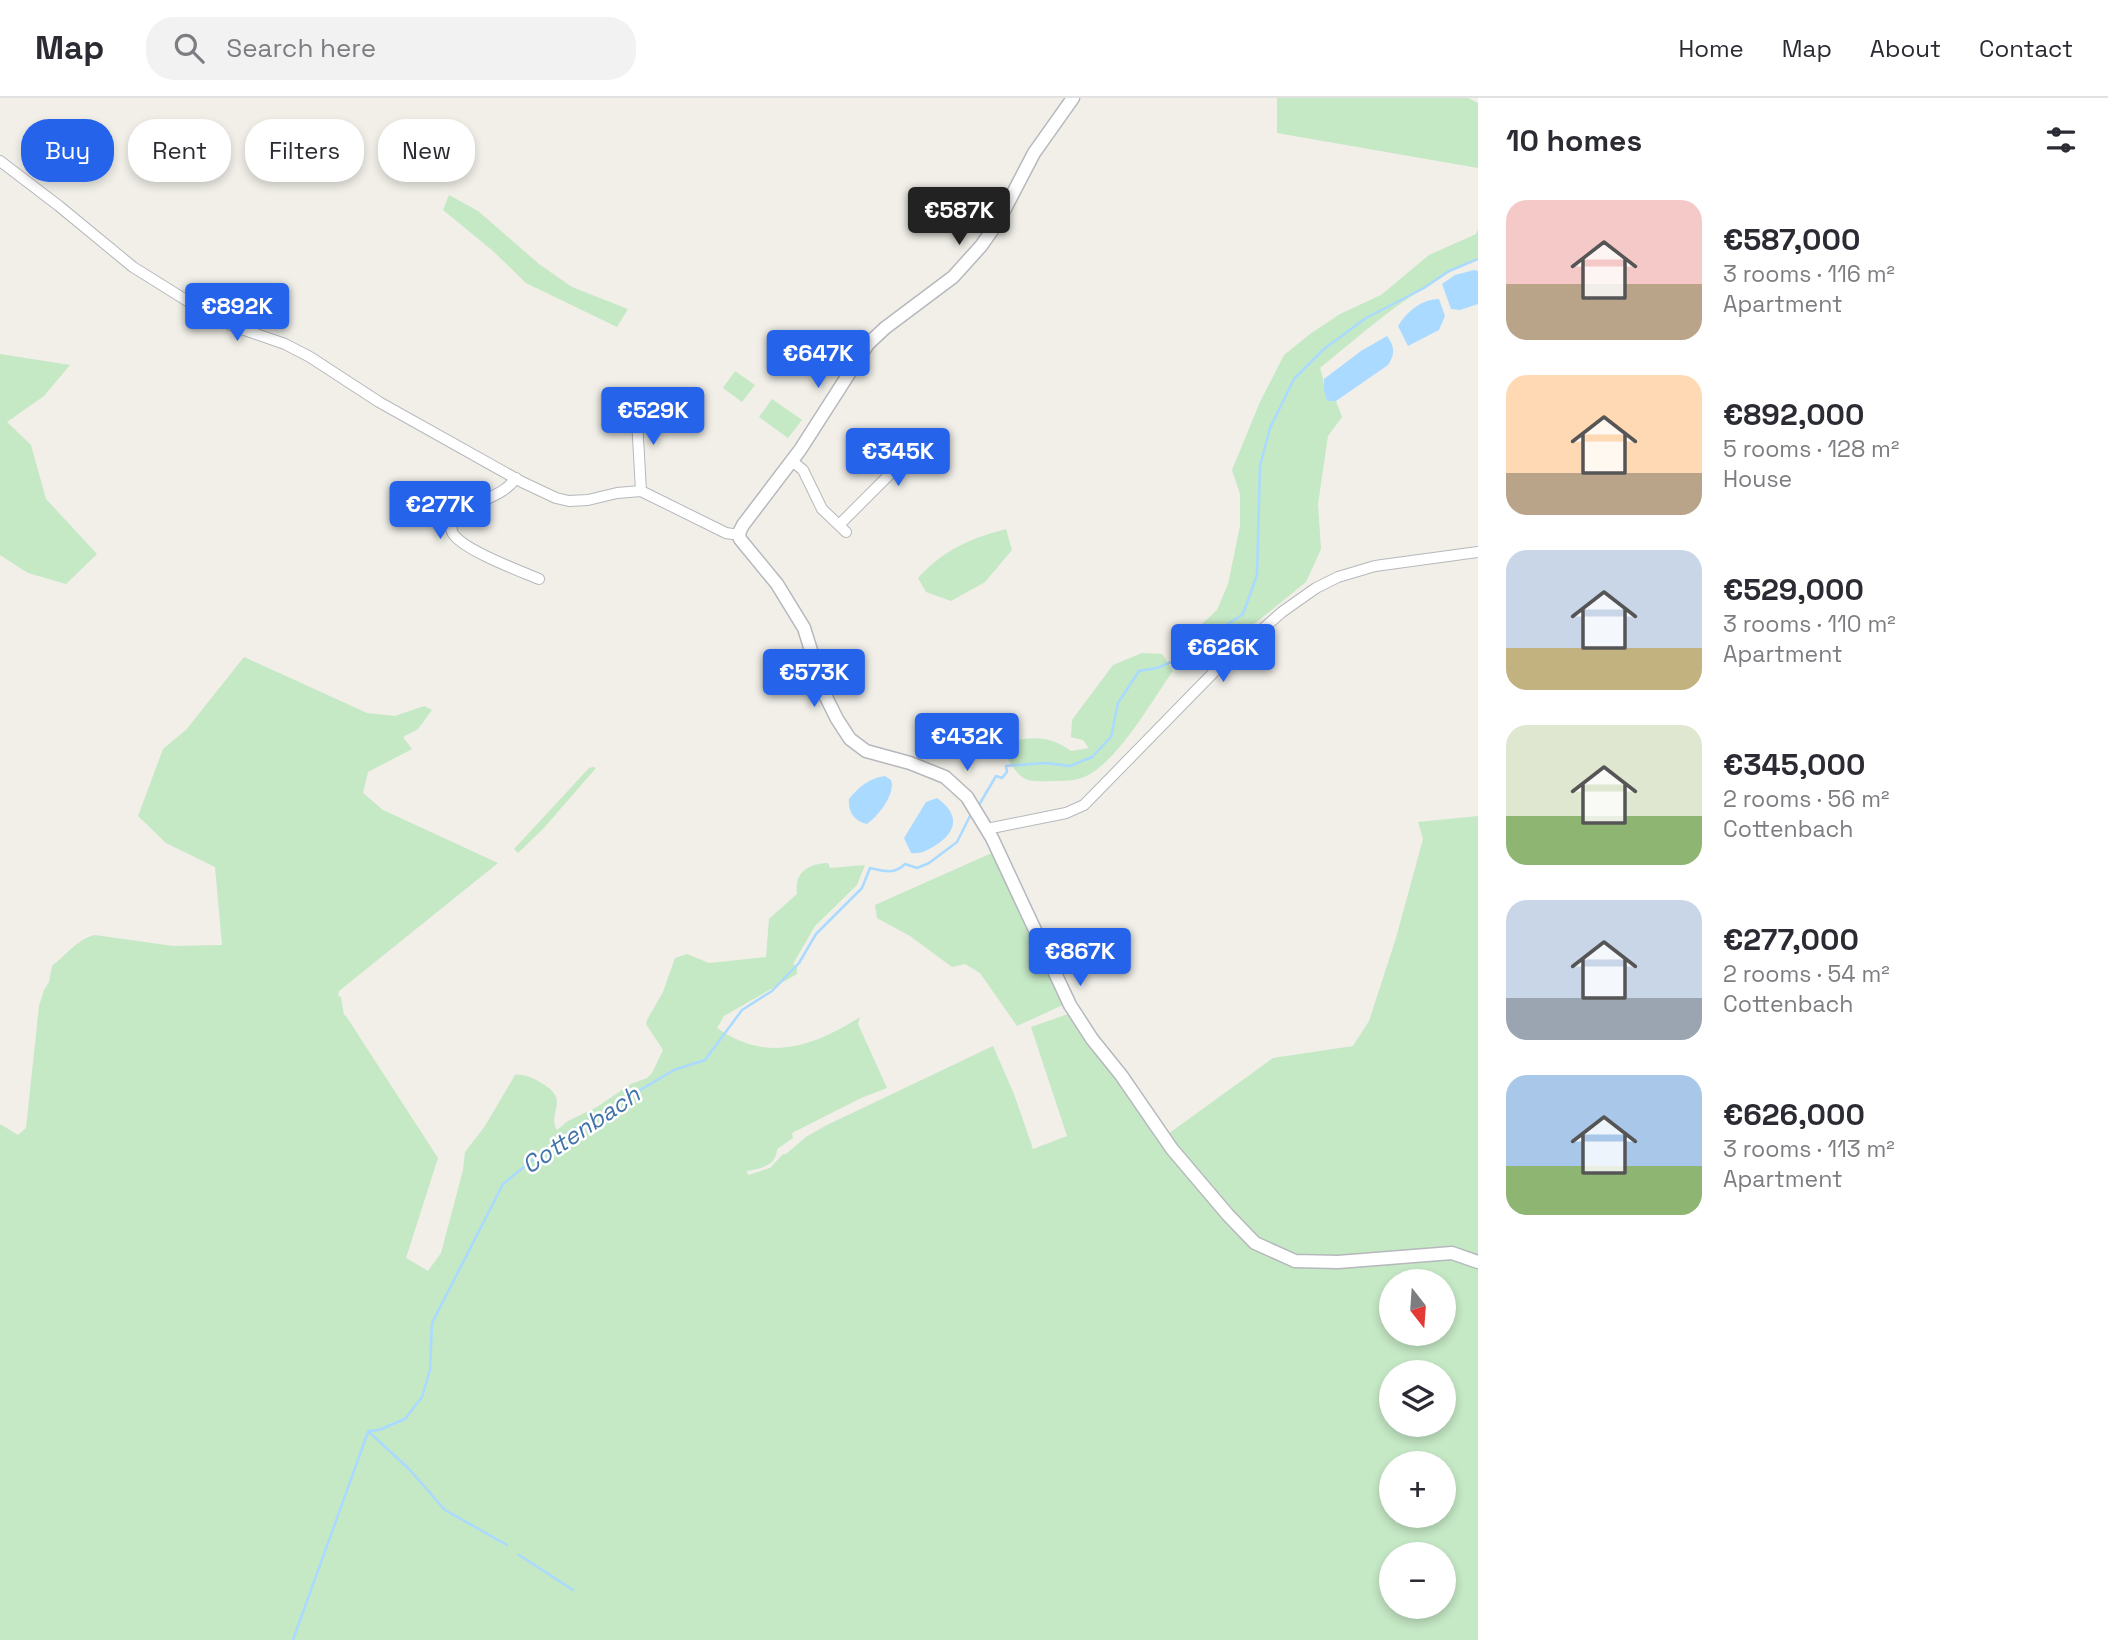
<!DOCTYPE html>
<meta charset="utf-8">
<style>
:root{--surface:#fff;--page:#f2f2f3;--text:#2b2b33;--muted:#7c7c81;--line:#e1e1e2;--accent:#2563eb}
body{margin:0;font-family:"Space Grotesk",sans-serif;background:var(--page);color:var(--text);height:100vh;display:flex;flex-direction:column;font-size:26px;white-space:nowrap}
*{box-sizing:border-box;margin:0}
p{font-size:23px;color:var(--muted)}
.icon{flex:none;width:38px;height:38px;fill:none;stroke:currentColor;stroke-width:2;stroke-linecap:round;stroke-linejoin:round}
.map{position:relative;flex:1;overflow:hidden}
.details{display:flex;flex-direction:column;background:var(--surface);width:630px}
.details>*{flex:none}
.banner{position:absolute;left:21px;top:21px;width:665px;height:63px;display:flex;gap:14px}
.needle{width:46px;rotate:163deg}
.fabs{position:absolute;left:1379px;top:1171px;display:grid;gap:14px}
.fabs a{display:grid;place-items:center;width:77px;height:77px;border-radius:50%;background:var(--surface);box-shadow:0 4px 10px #0003;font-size:35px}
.price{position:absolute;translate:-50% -60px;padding:0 16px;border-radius:7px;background:var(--accent);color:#fff;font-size:23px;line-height:46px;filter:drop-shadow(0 2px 4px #0008)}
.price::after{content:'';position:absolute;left:50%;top:42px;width:21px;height:16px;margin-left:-10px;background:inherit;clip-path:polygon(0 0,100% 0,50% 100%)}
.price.on{background:#222;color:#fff}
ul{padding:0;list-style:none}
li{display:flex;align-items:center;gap:21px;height:175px;padding:0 28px}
li span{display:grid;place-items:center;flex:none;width:196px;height:140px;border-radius:21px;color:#555}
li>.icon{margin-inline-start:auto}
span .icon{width:84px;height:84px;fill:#fffc;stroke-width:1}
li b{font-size:30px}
h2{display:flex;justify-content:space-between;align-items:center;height:84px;padding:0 28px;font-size:30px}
.chip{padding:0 24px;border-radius:28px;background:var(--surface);box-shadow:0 4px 10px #0003;font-size:24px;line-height:63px}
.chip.on{background:var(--accent);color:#fff}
header{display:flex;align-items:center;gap:42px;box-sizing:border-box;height:98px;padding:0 35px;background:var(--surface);border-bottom:2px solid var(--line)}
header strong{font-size:33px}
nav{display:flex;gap:38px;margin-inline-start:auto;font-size:24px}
.search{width:490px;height:63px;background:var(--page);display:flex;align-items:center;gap:18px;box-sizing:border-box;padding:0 24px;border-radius:28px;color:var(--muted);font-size:26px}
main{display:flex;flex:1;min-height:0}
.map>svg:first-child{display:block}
</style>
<header>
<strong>Map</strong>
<div class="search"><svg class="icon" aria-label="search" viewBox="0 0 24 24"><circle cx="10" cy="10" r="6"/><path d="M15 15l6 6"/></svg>Search here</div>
<nav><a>Home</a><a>Map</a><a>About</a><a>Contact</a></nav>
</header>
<main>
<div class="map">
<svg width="1478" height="1542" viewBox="0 0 1478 1542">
<rect width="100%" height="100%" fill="#f1efe8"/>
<path fill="#c5e8c5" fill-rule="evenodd" d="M1277,0H1468L1478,5V70L1277,35Z
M449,97L478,113L539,166L572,189L628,211L617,229L526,185L493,153L443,112Z
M1478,131V161C1419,185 1369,230 1320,270C1324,281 1324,291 1327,302L1336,303L1342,319L1328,338L1318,406L1321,451L1306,484L1253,527L1201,561L1190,542L1201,527L1217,512L1228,486L1240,428V396L1232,372L1260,304L1284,257L1310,236L1340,216L1381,197L1429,157L1476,136Z
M0,256L70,267L44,298L7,324L31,347L46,401L97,456L66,486L28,475L0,457Z
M735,273L755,287L742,304L723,290Z
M772,301L802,322L788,340L759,319Z
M1006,431L1012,452L985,484L951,503L926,494L918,480C945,451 969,441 1006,431Z
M1142,555L1162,556L1173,573C1152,602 1113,673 1078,681C1070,683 1060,683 1051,683C1024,684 1022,683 1008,661L1013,643C1035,638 1052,639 1071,653L1089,650L1083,642L1071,639L1072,622L1113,567Z
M244,559L367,615L395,618L424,608L432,612L418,631L403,639L412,651L368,674L363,695L383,712L498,765L339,893L338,898L341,899L344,917L346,918L438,1060L406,1160L428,1173L441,1155L463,1072L465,1054L485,1028L515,977C526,976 533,980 541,985C572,1002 546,1014 557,1032L568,1023L597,1009L631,986L647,980L652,975L663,952L646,926L647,922L663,894L675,860L687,856L709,865L766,859L769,821L797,796C794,774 808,766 828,765L830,770L865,767L857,787L815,828L793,866L797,869V876L724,918L717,930C767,965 813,949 860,919L858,926L887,990L861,1000L792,1035L793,1040L777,1051C777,1067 761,1071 747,1073L748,1077L770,1070L783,1056H786L806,1039L825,1028L993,948L1014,996L1033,1051L1067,1038L1031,929L1071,915C1096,961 1132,998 1168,1036L1273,960L1353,948L1369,923L1396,840L1423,741L1418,724L1478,718V1542H0V1026L18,1037L26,1030L39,908L44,892L49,884L52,868C66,857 79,840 95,837L173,848L222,847L215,769L166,745L138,718L163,651L186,632ZM1391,1183H1444V1236H1391ZM1391,1274H1444V1326H1391ZM1391,1365H1444V1418H1391ZM1391,1456H1444V1508H1391Z
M593,669L596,670L543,731L518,755L514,751L589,670Z
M994,754L1065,906L1017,928L980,875L965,866L952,869L910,838L877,820L875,807Z"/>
<path fill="#aadaff" d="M1474,172L1478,173V206L1460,212L1451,211L1442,186L1455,177Z
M1439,201L1445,218L1439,232L1408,248L1398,228C1408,213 1420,202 1439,201Z
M1387,238C1395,249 1395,256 1388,267L1336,303H1327L1324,292V281L1361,253Z
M885,678L891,682C896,696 878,718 867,726C854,723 848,714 849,701C858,689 870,680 885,678Z
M937,700C961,717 957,735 933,749C925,753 921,756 911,755L904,740L926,704Z"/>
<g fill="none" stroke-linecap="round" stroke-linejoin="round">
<path stroke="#aadaff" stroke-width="2.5" d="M979,707L996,678L1002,680L1007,674L1006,668L1046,665L1070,668L1092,659L1111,639L1118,605L1139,573L1157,570L1186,558L1213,536L1243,516L1257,477L1260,368L1270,330L1294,281L1324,251L1366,220L1424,190L1449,173L1478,161
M368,1333L379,1332L405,1321L422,1299L430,1272L432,1225L503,1086L561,1039L674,972L705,962L742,912L772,893L799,865L816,836L862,790L870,770C884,773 894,777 905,766L917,770L929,765L957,744L971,716
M368,1333L409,1371L445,1412L507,1447
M519,1457L573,1492
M293,1542L368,1334"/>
<g stroke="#b5b8bc" stroke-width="12">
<path id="minor" d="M0,63L59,108L133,169L205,214L233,228L285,246L310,259L379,304L522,384L556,400L569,403L588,402L617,395L641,393L726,435L739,437
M636,304L641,393
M792,363L803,372L822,411L846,434
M516,380C502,401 470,403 453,421C451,427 450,432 454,437C466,453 520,473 539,481
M839,427L891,375L893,361L876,342
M987,731L1066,715L1084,707L1214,574L1282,514L1316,490L1338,479L1375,468L1478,454"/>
</g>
<g stroke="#b5b8bc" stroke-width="15">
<path id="tertiary" d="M1073,0L1034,55L998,124L981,148L953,179L885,230L868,246L800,352L743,427L739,435L740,441L777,486L804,530L825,597L837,621L850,641L866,653L910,665L945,679L967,699L992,740L1070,907L1092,941L1121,977L1172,1051L1228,1117L1255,1145L1295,1163L1338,1164L1452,1155L1478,1164"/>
</g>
<use href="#minor" stroke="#fff" stroke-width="10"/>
<use href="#tertiary" stroke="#fff" stroke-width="12"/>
</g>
<g text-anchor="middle" stroke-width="5" stroke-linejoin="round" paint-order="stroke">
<g font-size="24" font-style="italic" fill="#4174aa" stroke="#fff">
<text transform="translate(581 1032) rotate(-34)" y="8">Cottenbach</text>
</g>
</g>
</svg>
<div class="fabs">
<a><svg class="needle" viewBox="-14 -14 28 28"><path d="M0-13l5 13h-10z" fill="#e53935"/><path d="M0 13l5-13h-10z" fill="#7c7c81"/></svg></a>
<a><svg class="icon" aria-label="layers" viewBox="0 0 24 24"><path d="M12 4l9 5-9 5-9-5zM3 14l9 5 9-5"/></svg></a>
<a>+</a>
<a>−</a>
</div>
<b class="price on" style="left:959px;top:149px">€587K</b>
<b class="price" style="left:237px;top:245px">€892K</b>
<b class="price" style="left:818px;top:292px">€647K</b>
<b class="price" style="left:653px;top:349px">€529K</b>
<b class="price" style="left:898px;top:390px">€345K</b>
<b class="price" style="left:440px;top:443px">€277K</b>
<b class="price" style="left:1223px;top:586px">€626K</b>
<b class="price" style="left:814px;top:611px">€573K</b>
<b class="price" style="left:967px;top:675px">€432K</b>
<b class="price" style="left:1080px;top:890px">€867K</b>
<div class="banner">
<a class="chip on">Buy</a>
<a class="chip">Rent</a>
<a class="chip">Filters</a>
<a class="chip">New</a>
</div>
</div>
<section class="details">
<h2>10 homes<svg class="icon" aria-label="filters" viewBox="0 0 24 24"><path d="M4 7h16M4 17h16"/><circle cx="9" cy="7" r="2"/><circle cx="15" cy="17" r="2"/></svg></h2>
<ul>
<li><span style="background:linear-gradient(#f6c9c9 60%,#b9a48a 0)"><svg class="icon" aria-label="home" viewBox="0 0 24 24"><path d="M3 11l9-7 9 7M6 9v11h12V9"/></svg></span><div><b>€587,000</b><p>3 rooms · 116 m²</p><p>Apartment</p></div></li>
<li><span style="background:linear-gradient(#ffd9b3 70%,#b9a48a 0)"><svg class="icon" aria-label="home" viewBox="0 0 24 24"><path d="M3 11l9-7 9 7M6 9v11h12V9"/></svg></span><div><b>€892,000</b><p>5 rooms · 128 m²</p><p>House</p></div></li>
<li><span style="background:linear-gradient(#c9d6e8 70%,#c2b280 0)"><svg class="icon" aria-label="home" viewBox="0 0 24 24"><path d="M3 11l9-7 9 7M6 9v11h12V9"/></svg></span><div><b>€529,000</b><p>3 rooms · 110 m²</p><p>Apartment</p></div></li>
<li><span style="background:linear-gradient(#dfe7d0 65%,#8fb573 0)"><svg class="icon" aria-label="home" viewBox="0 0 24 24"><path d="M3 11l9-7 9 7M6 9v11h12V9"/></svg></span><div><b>€345,000</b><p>2 rooms · 56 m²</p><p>Cottenbach</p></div></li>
<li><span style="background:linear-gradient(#c9d6e8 70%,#9aa5b1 0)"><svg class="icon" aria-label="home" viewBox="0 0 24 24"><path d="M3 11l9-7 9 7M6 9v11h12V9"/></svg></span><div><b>€277,000</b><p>2 rooms · 54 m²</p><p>Cottenbach</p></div></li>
<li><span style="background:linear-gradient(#a9c7e8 65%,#8fb573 0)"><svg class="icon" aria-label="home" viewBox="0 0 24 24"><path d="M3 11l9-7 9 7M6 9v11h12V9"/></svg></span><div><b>€626,000</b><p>3 rooms · 113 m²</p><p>Apartment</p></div></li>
</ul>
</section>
</main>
